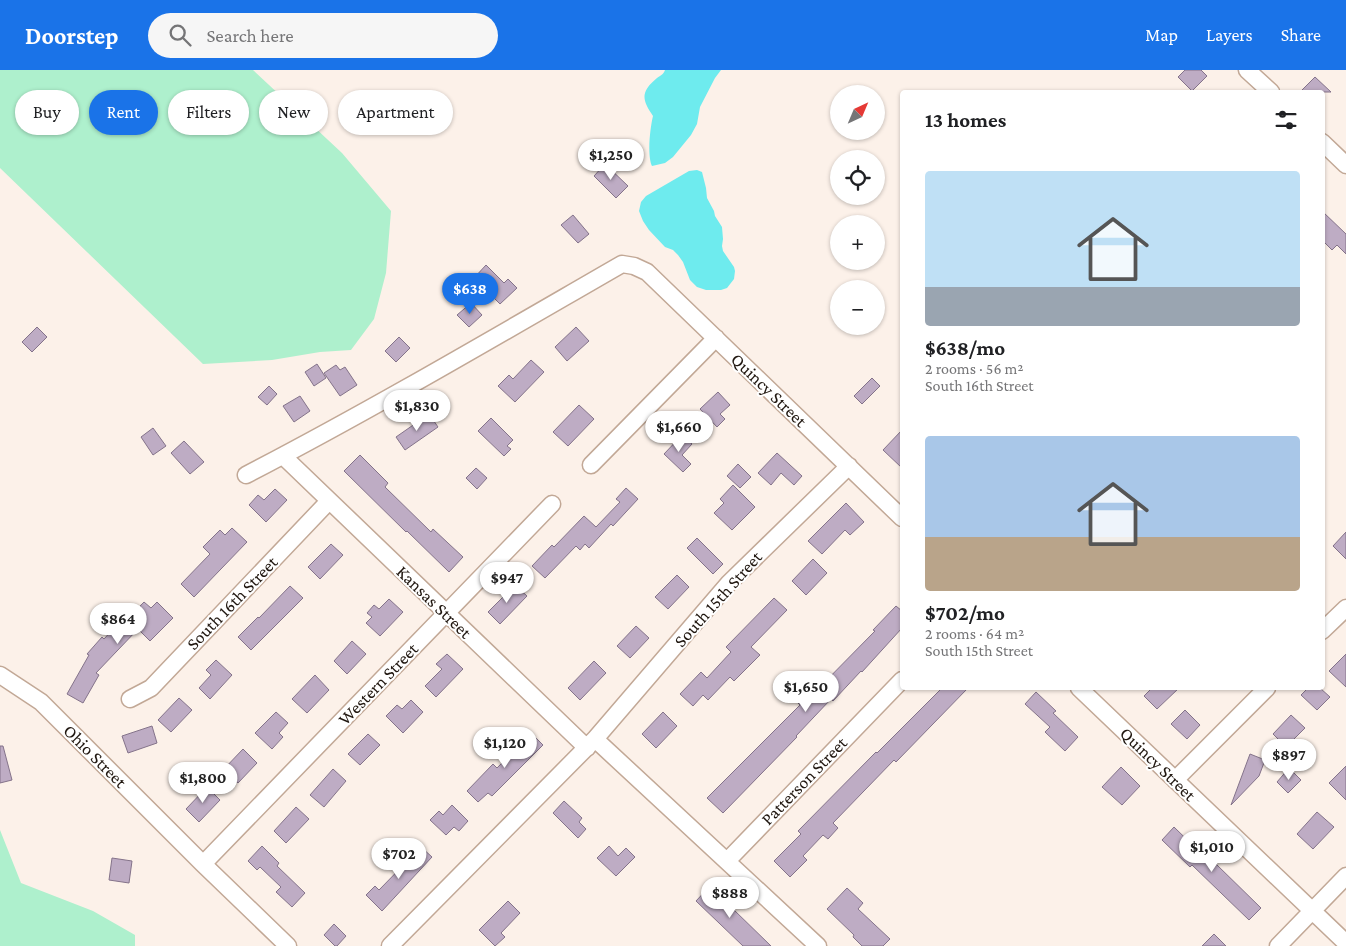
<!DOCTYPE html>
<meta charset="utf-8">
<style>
:root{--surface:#fff;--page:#f6f6f6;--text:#202124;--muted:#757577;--accent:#1a73e8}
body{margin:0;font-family:"Crimson Pro",serif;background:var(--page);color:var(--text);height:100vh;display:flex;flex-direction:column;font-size:19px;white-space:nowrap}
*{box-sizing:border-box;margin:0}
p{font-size:16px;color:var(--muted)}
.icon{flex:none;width:28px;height:28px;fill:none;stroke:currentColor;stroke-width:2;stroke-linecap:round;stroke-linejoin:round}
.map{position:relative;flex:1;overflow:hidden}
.side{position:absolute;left:900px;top:20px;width:425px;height:600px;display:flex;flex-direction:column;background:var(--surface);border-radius:5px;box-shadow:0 1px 4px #0004}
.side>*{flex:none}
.top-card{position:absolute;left:15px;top:20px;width:475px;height:45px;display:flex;gap:10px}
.needle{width:32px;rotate:44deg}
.controls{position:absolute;left:830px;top:15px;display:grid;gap:10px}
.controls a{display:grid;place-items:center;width:55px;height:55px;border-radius:50%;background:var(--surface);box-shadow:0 1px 4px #0004;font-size:25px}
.price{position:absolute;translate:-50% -42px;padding:0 11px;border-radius:18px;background:#fff;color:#222;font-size:16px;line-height:32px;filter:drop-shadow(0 1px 2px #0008)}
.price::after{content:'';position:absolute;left:50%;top:30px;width:15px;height:11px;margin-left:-8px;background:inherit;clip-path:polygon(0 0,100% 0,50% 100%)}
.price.on{background:var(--accent);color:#fff}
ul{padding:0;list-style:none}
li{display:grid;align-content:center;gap:10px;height:265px;padding:0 25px}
li span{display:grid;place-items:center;height:155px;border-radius:5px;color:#555}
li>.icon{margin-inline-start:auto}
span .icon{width:90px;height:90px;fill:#fffc;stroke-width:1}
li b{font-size:21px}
h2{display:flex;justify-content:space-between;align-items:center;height:60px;padding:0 25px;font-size:21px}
.chip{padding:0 18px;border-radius:22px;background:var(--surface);box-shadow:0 1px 4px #0004;font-size:18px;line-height:45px}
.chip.on{background:var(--accent);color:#fff}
header{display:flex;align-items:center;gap:30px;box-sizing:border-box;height:70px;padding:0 25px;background:var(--accent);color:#fff}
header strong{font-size:24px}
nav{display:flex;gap:28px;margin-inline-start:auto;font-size:18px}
.search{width:350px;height:45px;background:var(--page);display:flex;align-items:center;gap:12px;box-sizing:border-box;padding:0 18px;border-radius:28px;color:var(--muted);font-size:19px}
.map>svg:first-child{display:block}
</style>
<header>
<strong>Doorstep</strong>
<div class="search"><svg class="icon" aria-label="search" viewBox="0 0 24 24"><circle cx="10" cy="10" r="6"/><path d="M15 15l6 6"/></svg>Search here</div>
<nav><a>Map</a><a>Layers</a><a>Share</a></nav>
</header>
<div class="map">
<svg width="1346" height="876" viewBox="0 0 1346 876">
<rect width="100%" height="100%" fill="#fcf1e9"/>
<path fill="#aef0cd" d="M0,0H253L342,83L391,141L386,203L374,249L351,280L320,282L272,290L203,294L0,98Z
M0,760L21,813L93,841L135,865V876H0Z"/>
<path fill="#6eebee" d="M665,0H721L715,8L700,37L697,54L691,65L673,87L665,93L652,96C647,86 650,58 653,46C642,30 640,22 657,8C661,5 663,5 665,0Z
M697,100L702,102L706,118L707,128L714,141L715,146L722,157L723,169L722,176L723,181L734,197L735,201L734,209L727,218L721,220H706L697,217L690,210L683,192L678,185L673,180L665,177L649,160L643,151L639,141L641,132L646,126L689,101Z"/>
<path fill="#beacc4" stroke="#84738a" d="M1185,0H1201L1207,6L1192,21L1178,7Z
M1315,7L1331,22H1300Z
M605,94L628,116L616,128L594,106Z
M1322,141L1346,164V184L1337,175L1332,180L1322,170Z
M573,145L589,164L578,173L561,155Z
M486,195L504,213L508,209L517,218L500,234L474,208Z
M471,233L482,245L469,257L457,245Z
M37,257L47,267L32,282L22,272Z
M576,257L589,271L567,291L555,277Z
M399,267L410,278L396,292L385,281Z
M531,290L544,302L515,332L498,316L509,305L513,309Z
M317,294L326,308L314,316L305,302Z
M336,295L340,300L345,297L357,315L340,326L324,303Z
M872,308L880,316L862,334L854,326Z
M269,316L277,324L267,335L258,327Z
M718,322L730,335L720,344L725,349L717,357L700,339Z
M300,326L310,341L294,352L283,336Z
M579,335L594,349L568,376L553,362Z
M429,344L438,357L405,380L396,367Z
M491,348L513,370L507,376L511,379L504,386L478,361Z
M153,358L166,376L153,385L141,367Z
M902,360V398L883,380Z
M682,365L692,374L682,385L691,394L683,402L664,384Z
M184,371L204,392L190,404L171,383Z
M777,383L802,406L794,415L781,403L771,415L758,403Z
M360,385L388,413L385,417L431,462L433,459L463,487L449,502L407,461L406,462L344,401Z
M738,394L751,407L740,418L727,406Z
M476,398L487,408L477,419L466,408Z
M733,415L755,437L732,460L714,443L724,433L720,429Z
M626,418L638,429L613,456L611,454L589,478L585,474L580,480L576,476L545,508L532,496L552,475L554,477L584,446L596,457L620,432L616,429Z
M275,419L287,430L266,452L249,435L258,425L264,430Z
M846,433L864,452L850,465L845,460L822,484L808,471Z
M232,458L247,472L194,527L181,514L210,484L203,477L220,460L225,465Z
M1346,462V489L1333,476Z
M697,468L723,494L713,504L687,478Z
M331,474L343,485L320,509L308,497Z
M813,489L827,503L806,525L792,511Z
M677,505L689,517L668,539L655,527Z
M515,515L527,526L500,554L488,542Z
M290,516L303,528L251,580L238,567L258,547L259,548Z
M774,528L787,540L751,577L760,585L734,611L730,607L708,630L703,625L693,636L680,624L701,602L707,608L731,582L726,577Z
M389,529L403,542L380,566L366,553L372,547L367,543L374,535L379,539Z
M144,532L151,538L157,532L173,548L150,571L138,559L96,603L99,605L83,633L67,624L89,585L87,584L102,567L104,569L114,558L116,561Z
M896,536L902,541V558L862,602L861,601L833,631L831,629L796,666L797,667L723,743L707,728L800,635L794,629L805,618L812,625L875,561L873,560Z
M636,556L649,568L630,588L617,576Z
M352,571L366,584L347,604L334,591Z
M447,584L463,599L436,627L425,616L442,599L436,594Z
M1346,584V617L1329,601Z
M216,590L232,605L210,629L199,618L211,605L206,600Z
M594,591L606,603L580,630L568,618Z
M315,605L329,620L307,643L292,629Z
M942,618H968L896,692L894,690L833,753L838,758L828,769L823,765L803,786L807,790L790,807L774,791L801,764L798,761L876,682L877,683Z
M1152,618H1179L1157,639L1144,626Z
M1308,618H1320L1330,627L1317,640L1301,625Z
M1036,622L1056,641L1053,643L1078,667L1065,681L1045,662L1050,657L1025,634Z
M179,628L192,640L171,662L158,650Z
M411,630L423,642L403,663L386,646L397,635L402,639Z
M1185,640L1200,655L1187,669L1171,654Z
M276,642L288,653L279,663L283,667L272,679L255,663Z
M663,642L677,656L656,678L642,664Z
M1291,645L1305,658L1286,677L1273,664Z
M152,656L157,673L128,683L122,666Z
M531,663L543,675L492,726L488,723L478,732L467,721L493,694L497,698Z
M368,664L380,675L360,695L348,684Z
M0,676H3L12,710L0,713Z
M243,679L257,693L238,713L223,700Z
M1250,684L1265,690L1259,706L1231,735Z
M1346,696V730L1329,713Z
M1121,697L1140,716L1122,735L1102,717Z
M1289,698L1301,710L1288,723L1277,712Z
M333,699L346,711L324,737L310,725Z
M207,717L220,730L199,752L186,739Z
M564,731L582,748L579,752L586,759L578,768L553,743Z
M452,735L468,751L459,761L454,757L446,765L430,750L439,741L443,745Z
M296,737L309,749L286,773L274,761Z
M1317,742L1334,757L1313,779L1297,764Z
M1174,757L1214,796L1216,794L1261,838L1249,850L1192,795L1190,797L1162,770Z
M262,776L279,793L277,796L305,823L292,837L276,822L281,817L260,797L257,800L248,791Z
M609,776L618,786L626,778L635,787L616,806L597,788Z
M421,777L432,787L382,841L366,825L375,816L379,820Z
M112,788L132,791L129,813L109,810Z
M710,816L733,839L771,876H743L696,831Z
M847,818L863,833L858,839L890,869L883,876H862L853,867L854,865L827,839Z
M508,831L520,843L501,863L505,867L495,876L479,860Z
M334,854L346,866L337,876H335L324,865Z
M1214,864L1226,876H1202Z"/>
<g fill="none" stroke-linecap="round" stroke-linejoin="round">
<g stroke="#c2a896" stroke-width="19">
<path id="minor" d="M1247,0L1271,22
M1322,72L1346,95
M283,386L587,678
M591,395L716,268
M246,405C373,339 497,266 622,194L634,196L647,202L902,448
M1322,561L1346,538
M0,605L41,632L203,794L288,876
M1079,618L1346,873
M130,629L151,618L329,431
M595,669L818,876
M1175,710L1267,618
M727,791L902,610
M203,794L552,434
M390,876L595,669L729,513L849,396
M1278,876L1346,806"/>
</g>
<use href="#minor" stroke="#fff" stroke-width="16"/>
</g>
<g text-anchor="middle" stroke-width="4" stroke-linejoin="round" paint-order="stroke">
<g font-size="18" fill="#201710" stroke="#fff">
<text transform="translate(769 320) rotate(44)" y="6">Quincy Street</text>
<text transform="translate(718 529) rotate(-48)" y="6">South 15th Street</text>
<text transform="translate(434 532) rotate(44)" y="6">Kansas Street</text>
<text transform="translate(232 533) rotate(-46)" y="6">South 16th Street</text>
<text transform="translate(378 614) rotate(-46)" y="6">Western Street</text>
<text transform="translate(95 686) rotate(45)" y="6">Ohio Street</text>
<text transform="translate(1158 694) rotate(44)" y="6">Quincy Street</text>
<text transform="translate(804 711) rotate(-46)" y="6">Patterson Street</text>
</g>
</g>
</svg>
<div class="controls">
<a><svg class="needle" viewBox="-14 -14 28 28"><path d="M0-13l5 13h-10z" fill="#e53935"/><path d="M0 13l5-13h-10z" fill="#757577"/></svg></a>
<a><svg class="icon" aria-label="locate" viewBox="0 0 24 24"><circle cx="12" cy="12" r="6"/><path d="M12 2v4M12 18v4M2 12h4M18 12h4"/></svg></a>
<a>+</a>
<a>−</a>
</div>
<b class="price" style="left:611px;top:111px">$1,250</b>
<b class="price on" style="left:470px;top:245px">$638</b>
<b class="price" style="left:417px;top:362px">$1,830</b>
<b class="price" style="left:679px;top:383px">$1,660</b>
<b class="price" style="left:507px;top:534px">$947</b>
<b class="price" style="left:118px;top:575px">$864</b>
<b class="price" style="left:806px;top:643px">$1,650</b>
<b class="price" style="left:505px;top:699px">$1,120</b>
<b class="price" style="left:1289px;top:711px">$897</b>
<b class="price" style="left:203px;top:734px">$1,800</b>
<b class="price" style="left:1212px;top:803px">$1,010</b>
<b class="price" style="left:399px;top:810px">$702</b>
<b class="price" style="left:730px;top:849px">$888</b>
<div class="top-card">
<a class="chip">Buy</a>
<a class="chip on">Rent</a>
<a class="chip">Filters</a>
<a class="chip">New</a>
<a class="chip">Apartment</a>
</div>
<section class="side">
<h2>13 homes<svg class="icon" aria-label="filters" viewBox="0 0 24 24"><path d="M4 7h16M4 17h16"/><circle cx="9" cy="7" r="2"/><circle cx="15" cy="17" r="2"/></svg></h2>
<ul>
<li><span style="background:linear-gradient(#bfe0f5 75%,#9aa5b1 0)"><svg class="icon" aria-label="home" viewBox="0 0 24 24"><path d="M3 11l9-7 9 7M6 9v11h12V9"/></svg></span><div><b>$638/mo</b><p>2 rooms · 56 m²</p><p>South 16th Street</p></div></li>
<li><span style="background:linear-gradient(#a9c7e8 65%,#b9a48a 0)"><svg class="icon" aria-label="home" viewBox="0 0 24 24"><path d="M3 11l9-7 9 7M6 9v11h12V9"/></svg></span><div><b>$702/mo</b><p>2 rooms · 64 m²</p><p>South 15th Street</p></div></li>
</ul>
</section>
</div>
